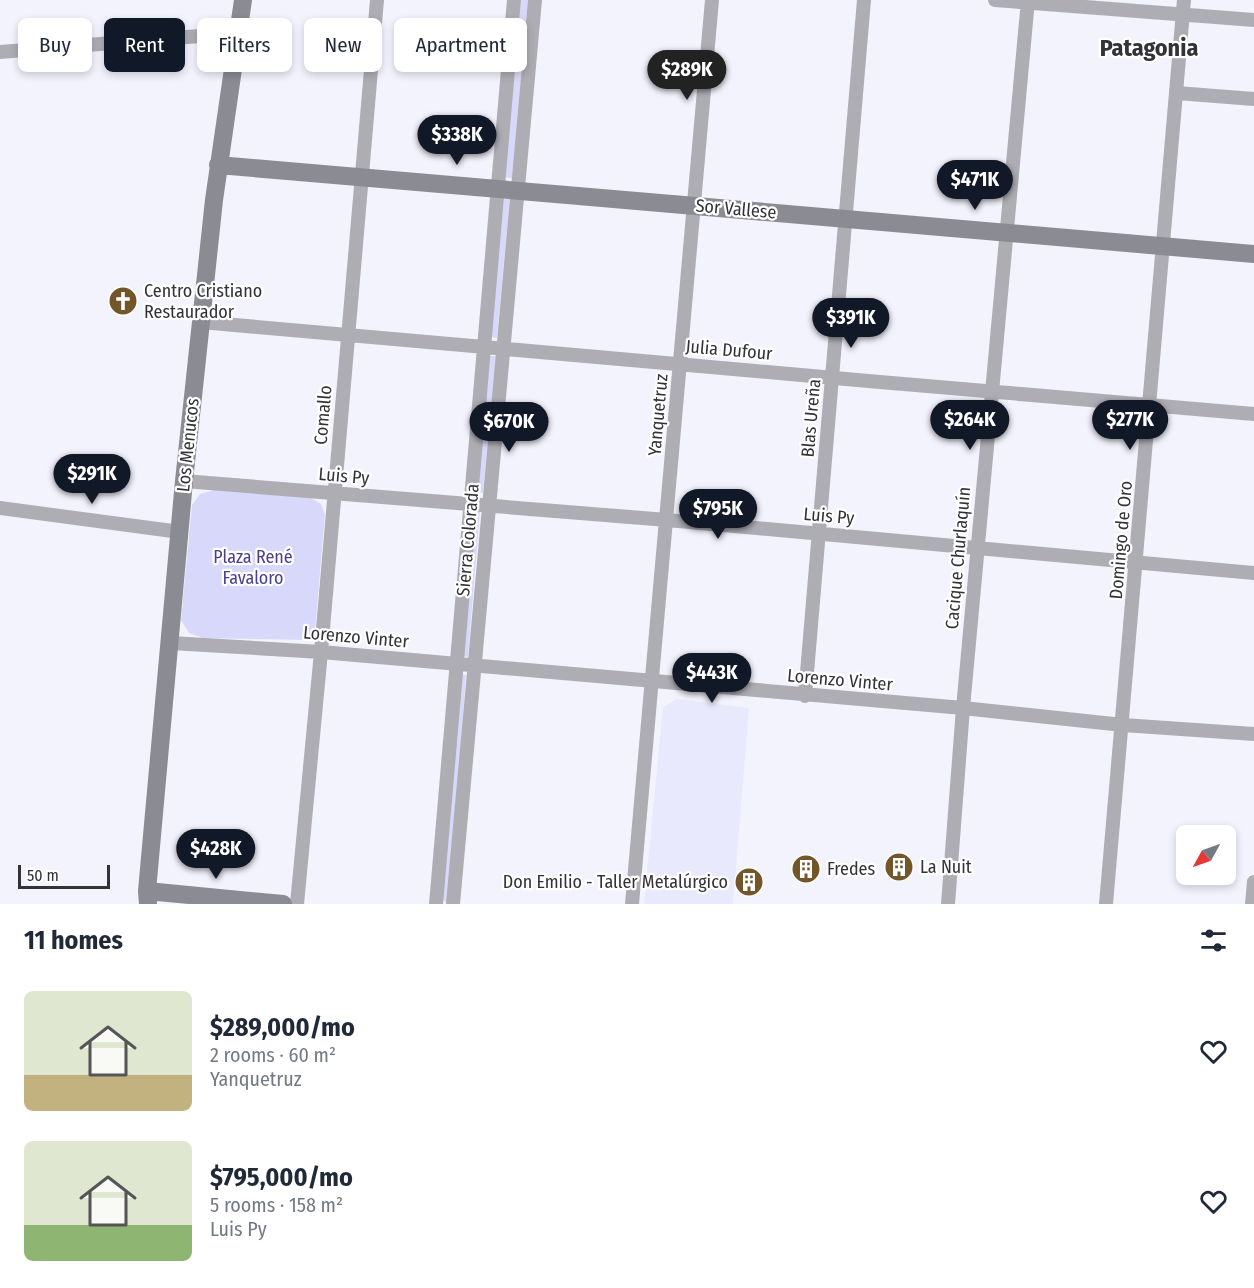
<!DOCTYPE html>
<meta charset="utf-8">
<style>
:root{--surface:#fff;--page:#f2f2f3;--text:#1f2937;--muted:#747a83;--accent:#111827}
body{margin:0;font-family:"Fira Sans Condensed",sans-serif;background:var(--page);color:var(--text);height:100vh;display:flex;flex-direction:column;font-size:22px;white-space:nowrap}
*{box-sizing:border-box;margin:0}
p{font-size:20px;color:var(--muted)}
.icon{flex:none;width:33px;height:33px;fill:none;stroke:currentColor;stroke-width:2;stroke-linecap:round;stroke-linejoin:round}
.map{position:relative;height:904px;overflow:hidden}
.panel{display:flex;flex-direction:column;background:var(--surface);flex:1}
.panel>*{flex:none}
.banner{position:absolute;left:18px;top:18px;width:600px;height:54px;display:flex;gap:12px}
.needle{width:39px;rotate:230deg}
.buttons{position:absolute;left:1176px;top:825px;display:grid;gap:12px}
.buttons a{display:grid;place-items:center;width:60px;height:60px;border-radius:9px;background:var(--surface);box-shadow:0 3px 9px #0003;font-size:30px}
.scale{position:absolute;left:18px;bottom:15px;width:92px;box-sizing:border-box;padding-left:6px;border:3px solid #323237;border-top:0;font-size:16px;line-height:21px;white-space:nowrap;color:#323237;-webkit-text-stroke:4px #fff;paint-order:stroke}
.price{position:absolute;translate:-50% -51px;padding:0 14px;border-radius:21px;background:var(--accent);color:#fff;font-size:20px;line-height:39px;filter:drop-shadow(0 2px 3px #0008)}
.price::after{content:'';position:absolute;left:50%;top:36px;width:18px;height:14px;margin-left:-9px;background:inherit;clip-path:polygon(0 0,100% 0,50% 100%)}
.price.current{background:#222;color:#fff}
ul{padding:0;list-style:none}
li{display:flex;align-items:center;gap:18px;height:150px;padding:0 24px}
li span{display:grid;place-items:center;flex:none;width:168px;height:120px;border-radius:9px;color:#555}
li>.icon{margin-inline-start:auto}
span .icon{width:72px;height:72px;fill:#fffc;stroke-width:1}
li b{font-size:26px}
h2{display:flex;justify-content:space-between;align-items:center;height:72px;padding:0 24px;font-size:26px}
.chip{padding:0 21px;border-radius:9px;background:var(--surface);box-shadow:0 3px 9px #0003;font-size:21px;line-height:54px}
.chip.current{background:var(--accent);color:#fff}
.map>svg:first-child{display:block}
</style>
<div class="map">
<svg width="1254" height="904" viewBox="0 0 1254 904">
<rect width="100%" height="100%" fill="#f3f3fd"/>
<path fill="#e9e9fd" d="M677,699L749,708L733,904H644L663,707Z"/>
<path fill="#d8d8fa" d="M521,0H528L512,178L505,177Z
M504,198H510L497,338L491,337Z
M490,356H496L483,493L477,492Z
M214,490L311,498L321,504L325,515L315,630L310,640L203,638L189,633L181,620L192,505L200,494Z
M474,511H480L468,657L462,656Z
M459,674L466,675L449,902L442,901Z"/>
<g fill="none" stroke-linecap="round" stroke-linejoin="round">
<path stroke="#adadb3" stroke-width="14" d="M995,0L1254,20
M0,52L237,33
M1177,93L1254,99
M201,322C552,356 903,383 1254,414
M184,481L667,520L1254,573
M0,508L180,532
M171,643L321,652L963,708L1123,725L1254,734
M805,696L864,0
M297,904L321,652L377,0
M436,904L514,0
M453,904L535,0
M632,904L712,0
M948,904L963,708L1028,0
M1106,904L1184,0
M1252,904L1254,882"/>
<path stroke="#8b8b93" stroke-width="18" d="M218,165L1254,254
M147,891L283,904
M148,904L147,891L184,481L214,200L243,0"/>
</g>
<defs>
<g id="church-disc" transform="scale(1.5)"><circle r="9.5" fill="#725529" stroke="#fff"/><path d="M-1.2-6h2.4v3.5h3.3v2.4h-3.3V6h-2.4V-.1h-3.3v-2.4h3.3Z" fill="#fff"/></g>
<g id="building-disc" transform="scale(1.5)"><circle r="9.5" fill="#725529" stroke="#fff"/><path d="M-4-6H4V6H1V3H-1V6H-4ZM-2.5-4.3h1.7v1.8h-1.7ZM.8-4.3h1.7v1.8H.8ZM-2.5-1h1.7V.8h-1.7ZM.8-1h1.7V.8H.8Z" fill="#fff"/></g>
</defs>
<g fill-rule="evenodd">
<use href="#church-disc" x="123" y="301"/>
<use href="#building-disc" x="899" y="867"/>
<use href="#building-disc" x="806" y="869"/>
<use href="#building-disc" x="749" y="882"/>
</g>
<g text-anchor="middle" stroke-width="4.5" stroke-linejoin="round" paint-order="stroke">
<g font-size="18" fill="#323237" stroke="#fff">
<text transform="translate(736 209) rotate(5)" y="6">Sor Vallese</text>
<text transform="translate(729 350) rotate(5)" y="6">Julia Dufour</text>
<text transform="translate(323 415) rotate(-85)" y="6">Comallo</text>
<text transform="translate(658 415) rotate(-85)" y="6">Yanquetruz</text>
<text transform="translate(811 418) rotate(-85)" y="6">Blas Ureña</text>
<text transform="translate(188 445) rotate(-84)" y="6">Los Menucos</text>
<text transform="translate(344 476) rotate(5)" y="6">Luis Py</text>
<text transform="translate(829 516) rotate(5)" y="6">Luis Py</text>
<text transform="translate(468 540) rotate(-85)" y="6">Sierra Colorada</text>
<text transform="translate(1121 540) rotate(-85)" y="6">Domingo de Oro</text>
<text transform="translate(958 558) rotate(-85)" y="6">Cacique Churlaquín</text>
<text transform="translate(356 637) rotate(5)" y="6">Lorenzo Vinter</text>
<text transform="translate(840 680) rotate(5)" y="6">Lorenzo Vinter</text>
</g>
<g font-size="18" fill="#323237" stroke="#fff" text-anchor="start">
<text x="144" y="297">Centro Cristiano<tspan x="144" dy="21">Restaurador</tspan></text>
<text x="920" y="873">La Nuit</text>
<text x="827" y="875">Fredes</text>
<text x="728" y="888" text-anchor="end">Don Emilio - Taller Metalúrgico</text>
</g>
<g font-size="18" fill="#4a3f90" stroke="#fff">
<text x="253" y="563">Plaza René<tspan x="253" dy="21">Favaloro</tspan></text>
</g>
<g font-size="24" font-weight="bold" fill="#323237" stroke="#fff">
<text x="1149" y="56">Patagonia</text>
</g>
</g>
</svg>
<div class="buttons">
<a><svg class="needle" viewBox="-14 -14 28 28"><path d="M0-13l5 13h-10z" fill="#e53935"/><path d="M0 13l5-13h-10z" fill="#747a83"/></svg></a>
</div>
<div class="scale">50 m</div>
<b class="price current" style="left:687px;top:101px">$289K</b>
<b class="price" style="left:457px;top:166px">$338K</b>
<b class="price" style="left:975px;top:211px">$471K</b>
<b class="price" style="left:851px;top:349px">$391K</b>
<b class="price" style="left:970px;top:451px">$264K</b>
<b class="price" style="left:1130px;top:451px">$277K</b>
<b class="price" style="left:509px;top:453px">$670K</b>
<b class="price" style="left:92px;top:505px">$291K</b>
<b class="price" style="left:718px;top:540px">$795K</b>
<b class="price" style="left:712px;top:704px">$443K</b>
<b class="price" style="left:216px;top:880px">$428K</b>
<div class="banner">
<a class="chip">Buy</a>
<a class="chip current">Rent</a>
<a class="chip">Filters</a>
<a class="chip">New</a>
<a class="chip">Apartment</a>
</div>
</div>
<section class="panel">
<h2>11 homes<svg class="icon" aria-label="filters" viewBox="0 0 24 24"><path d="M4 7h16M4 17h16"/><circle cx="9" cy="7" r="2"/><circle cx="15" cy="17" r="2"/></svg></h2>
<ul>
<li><span style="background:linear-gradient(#dfe7d0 70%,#c2b280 0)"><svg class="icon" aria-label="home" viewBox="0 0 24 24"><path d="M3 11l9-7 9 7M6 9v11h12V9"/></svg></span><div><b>$289,000/mo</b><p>2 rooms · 60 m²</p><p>Yanquetruz</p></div><svg class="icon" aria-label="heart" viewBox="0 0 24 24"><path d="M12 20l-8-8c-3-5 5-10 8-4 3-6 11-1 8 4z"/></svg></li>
<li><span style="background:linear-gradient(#dfe7d0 70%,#8fb573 0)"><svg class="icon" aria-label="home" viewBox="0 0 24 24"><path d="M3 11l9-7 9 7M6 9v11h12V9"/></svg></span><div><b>$795,000/mo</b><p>5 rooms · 158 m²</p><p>Luis Py</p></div><svg class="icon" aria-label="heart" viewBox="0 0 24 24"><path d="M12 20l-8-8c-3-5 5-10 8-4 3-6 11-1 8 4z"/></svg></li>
</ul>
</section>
